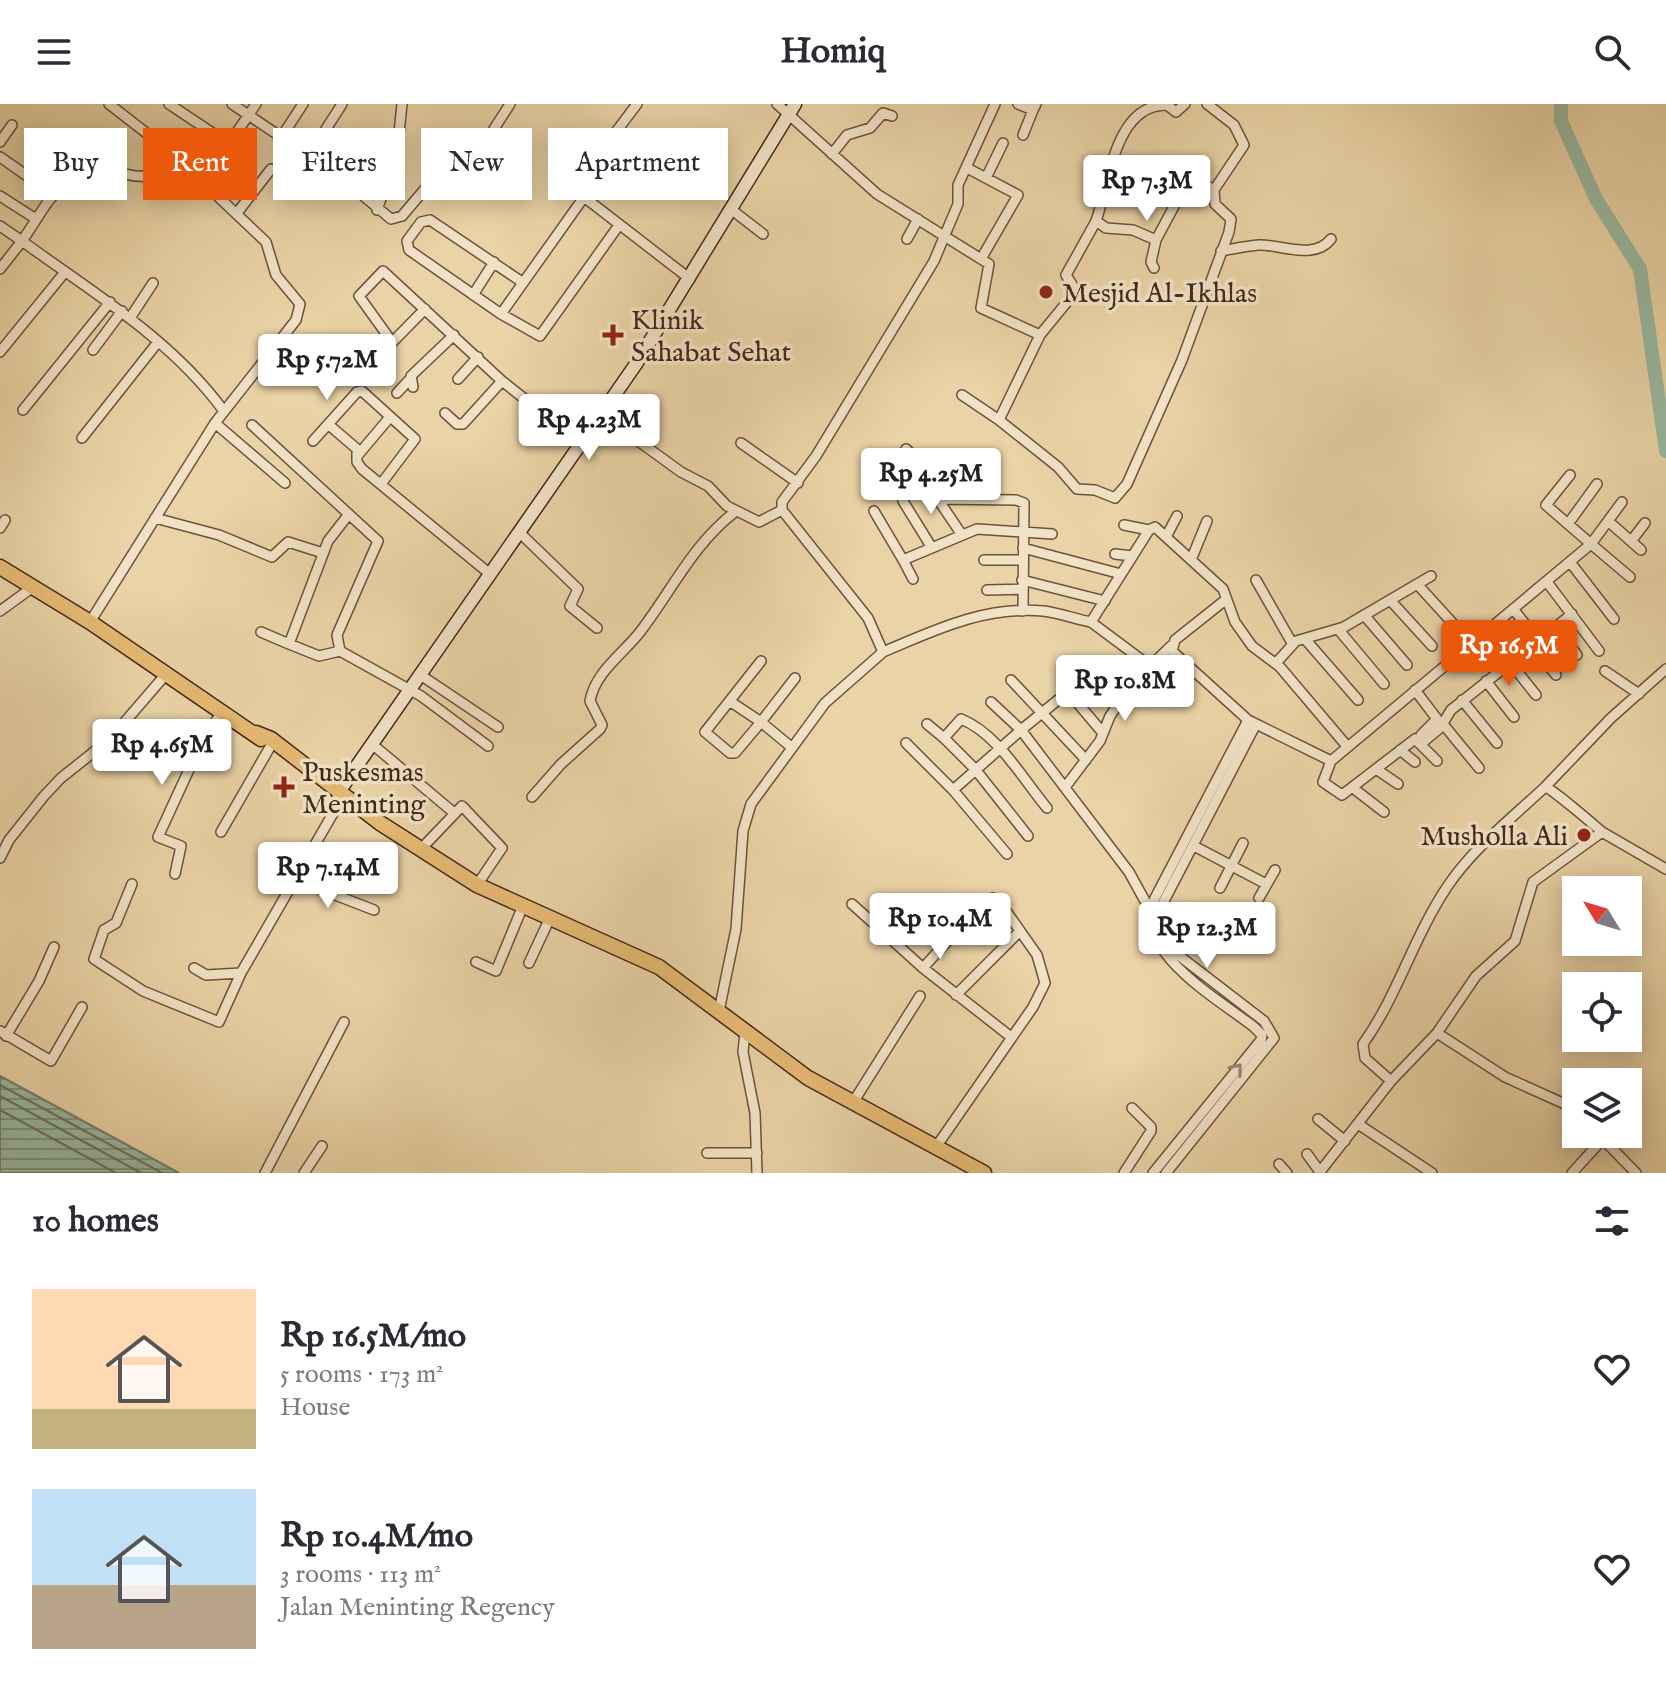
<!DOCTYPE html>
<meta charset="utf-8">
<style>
:root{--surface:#fff;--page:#f7f7f7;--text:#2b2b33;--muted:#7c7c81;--accent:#ea580c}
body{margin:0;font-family:"IM FELL English",serif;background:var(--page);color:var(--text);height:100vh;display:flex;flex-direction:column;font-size:30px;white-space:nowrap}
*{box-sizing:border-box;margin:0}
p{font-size:26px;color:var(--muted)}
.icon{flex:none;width:44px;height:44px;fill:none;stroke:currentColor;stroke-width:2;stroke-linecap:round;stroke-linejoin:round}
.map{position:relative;height:1069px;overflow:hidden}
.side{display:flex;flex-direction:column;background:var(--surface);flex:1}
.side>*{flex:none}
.guide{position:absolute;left:24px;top:24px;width:800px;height:72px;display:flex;gap:16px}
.needle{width:52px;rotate:308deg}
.controls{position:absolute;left:1562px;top:772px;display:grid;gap:16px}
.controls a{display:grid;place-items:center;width:80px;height:80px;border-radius:0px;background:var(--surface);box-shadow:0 4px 20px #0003;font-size:40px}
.price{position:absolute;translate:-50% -68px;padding:0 18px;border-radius:8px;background:#fff;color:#222;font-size:26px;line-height:52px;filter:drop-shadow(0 2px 4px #0008)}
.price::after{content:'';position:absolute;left:50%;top:48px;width:24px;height:18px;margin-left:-12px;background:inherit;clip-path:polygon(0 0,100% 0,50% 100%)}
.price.active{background:var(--accent);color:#fff}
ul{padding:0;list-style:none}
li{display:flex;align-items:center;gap:24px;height:200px;padding:0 32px}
li span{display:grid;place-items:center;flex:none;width:224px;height:160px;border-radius:0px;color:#555}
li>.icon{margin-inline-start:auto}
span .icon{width:96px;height:96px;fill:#fffc;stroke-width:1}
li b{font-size:34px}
h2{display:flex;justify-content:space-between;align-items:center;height:96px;padding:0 32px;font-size:34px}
.pill{padding:0 28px;border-radius:0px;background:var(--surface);box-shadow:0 4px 20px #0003;font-size:28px;line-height:72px}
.pill.active{background:var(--accent);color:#fff}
header{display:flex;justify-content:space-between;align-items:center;height:104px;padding:0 32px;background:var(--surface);font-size:36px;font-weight:700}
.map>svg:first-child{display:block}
</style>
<header><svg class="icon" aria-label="menu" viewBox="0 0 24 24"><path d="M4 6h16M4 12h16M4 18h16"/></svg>Homiq<svg class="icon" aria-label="search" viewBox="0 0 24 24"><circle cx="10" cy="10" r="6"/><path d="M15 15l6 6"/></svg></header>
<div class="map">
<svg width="1666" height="1069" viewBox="0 0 1666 1069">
<defs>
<pattern id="water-rules" width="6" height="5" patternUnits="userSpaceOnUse" patternTransform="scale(2)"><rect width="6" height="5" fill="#99b9a1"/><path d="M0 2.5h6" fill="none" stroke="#7e9682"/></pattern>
</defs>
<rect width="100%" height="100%" fill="#ead3a6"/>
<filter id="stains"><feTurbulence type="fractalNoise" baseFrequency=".0025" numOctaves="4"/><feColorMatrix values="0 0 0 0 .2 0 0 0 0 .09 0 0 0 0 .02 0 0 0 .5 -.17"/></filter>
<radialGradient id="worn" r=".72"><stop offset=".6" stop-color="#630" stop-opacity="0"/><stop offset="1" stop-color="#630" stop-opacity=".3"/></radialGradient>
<path fill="url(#water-rules)" stroke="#777f6c" stroke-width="2" d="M0,972L179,1069H0Z"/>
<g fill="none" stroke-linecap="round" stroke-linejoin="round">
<path stroke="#6e705e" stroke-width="2" d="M0,981L162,1069
M0,992L141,1069
M0,1006L116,1069"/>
<path stroke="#99b9a1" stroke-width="14" d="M1561,0V17L1596,95L1640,165L1666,347"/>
<g stroke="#6d523e" stroke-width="12">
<path id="minor" d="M109,0L172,49
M169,0L229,40
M232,0L342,74L391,115L402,112L446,60L455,56L468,58L476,53L510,0
M777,0L877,90L989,160L981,204L1040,231
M1018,0L1033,6L1036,0
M1023,31L1033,6
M282,32L303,0
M0,38L12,21
M600,49L637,0
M310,50L342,0
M832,50L847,31L870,24L883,9L892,12
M0,53L53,90
M969,65L1018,91L981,155
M986,74L1003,39
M203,78L256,0
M0,92L36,115
M377,106L397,49L402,0
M732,106L763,130
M237,109L271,65
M1096,117C1109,81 1114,0 1167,1L1176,8L1185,0
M0,122L22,137L0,165
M907,135L918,115
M1156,136L1133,126L1106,124L1096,117L1066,171L1076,187L1040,231L999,316L1058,363L1077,385L1095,386L1115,394L1127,380L1182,256L1229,128L1231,115L1215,100L1214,86
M1221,147C1233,145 1246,142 1259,141C1280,140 1314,157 1331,135
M1154,164L1151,158L1156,136L1187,78H1201L1214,86L1244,41L1234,21L1207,0
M522,178L430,116L421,118L407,137L409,146L501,210L540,232L619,121
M473,191L494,158
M501,210L584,93L690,175
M130,214L153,179
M392,238L359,192L383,167L502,277L580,339
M93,246L122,207
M0,248L65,168
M367,264L425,205
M458,275L478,253
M413,283L411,272L454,231
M397,289L409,276
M962,291L999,316
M23,306L110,198
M445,309L457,320H463L502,277
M601,310L681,368L708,382L727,402L759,418L782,406L868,514L883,548L825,599L751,700L743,727L736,825L719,907
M215,319L285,379
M252,321L378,437L337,531L340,547L421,592L488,642
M329,321L357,345V358L362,365L490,470
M82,334L158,238
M313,337L357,288L362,287L415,335L381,380
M741,339L798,379
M906,345L960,395
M358,351L390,313
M933,388L962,431
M937,395L1016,396L1024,399L1023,507
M903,397L932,444
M1622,398L1591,440L1630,473
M782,406V398L816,352L934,157L958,100V81L995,0
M874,407L903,456
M155,414L219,431L272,453L288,438L323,449
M1608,417L1641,446
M1568,420L1597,380
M1124,421L1149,426
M0,424L5,416
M519,428L578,485L570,502L597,524
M1166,433L1177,412
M1632,436L1645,419
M1023,444L1121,470
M1115,450L1132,452
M984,456H1022
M1191,456L1207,417
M1570,458L1614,515
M913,475L903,456L977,425L1052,430
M1022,476L1105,497
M1256,476L1292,539
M1547,478L1599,547
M1417,480L1458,525
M987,486L1023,485
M1390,496L1432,542
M1224,497L1175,536L1172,547L1248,616L1331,657L1591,440L1546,401L1570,371
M1514,506L1525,520
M0,507L33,483
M1364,511L1407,561
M90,518L215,319L296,216L300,200L276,171L266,138L172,49L145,72C133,74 125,68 114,69C52,74 54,91 22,137C93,189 170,234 223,306
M1091,518L1150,562
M1555,522L1577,551
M1338,525L1384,580
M261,528L289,540
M1305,535L1358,596
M1532,541L1556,571
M340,547L319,552L289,540L328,437L349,410
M883,548C935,526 984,502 1043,507C1060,509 1075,515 1091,518L1149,426L1155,423L1223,485L1235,518L1252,542L1280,563L1346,641
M761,557L705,628L730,649H735L761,618L790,642
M1509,557L1536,591
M1276,559L1296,537L1344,523L1431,472
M1605,567L1639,590
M419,570L498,623
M1011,576L1086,656
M1486,577L1514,613
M1415,586L1437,615L1421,631
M1462,596L1497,639
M731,598L761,618L795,574
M991,598L1021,626L1064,591L1075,596L1103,629
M927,620L944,634
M1443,620L1479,664
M906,639L953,686L1021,626L1129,768L1151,808
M1422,639L1440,624L1451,606L1572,510
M372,640L453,708
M1400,646L1415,658
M1331,657L1323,678L1342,691L1415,635L1437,657
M1376,665L1398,680
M1066,682L1100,637L1110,612L1135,577L1171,542
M1545,683L1611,614L1666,565
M1353,684L1384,708
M953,686L1007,750
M532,693L561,660L600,625L602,621L590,597C595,568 623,550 640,528C673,485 692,441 736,407
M221,728L270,643
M1028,732L975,665L944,634L961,615C997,629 1023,675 1047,704
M1194,742L1266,780
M421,745L462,702L502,744L477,781
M0,754L9,736L44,692L61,674L110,635L167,569
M175,770L181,742L158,733L199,644L223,606
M294,775L374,806
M132,780L116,819L104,826L94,855L143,887L219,918L241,869L343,692
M1220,784L1243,739
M1259,794L1275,766
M852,800L923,864L1011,933
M476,858L496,867L522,804
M529,859L549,816
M194,864L206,871L241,869
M923,864L980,801L993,794L999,797L1037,851L1045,879L1033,903L936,1043
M956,891L1020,827
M0,927L51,957L82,903
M745,928L743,948L755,1009L757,1069
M6,932L39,877L54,843
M1391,977L1365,954L1363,940C1398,891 1413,834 1447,783C1473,744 1511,715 1545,683C1551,684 1593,720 1602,728
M852,1000L920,892
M1576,1005L1505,973L1437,929L1476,872L1515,837L1533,778L1602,728L1666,765
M1318,1015L1345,1037
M1358,1020L1432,1069
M1598,1030L1636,1069
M707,1049H757
M1307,1050L1320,1068
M1279,1060L1287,1069
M265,1069L344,918
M304,1069L322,1042
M1124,1069L1151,1027V1023L1132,1004
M1153,1069L1261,936L1262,931L1254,923C1220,896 1131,847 1155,794L1248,616
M1166,1069L1274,934L1264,917L1173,847L1160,813L1163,799L1256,620
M1319,1069L1391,977L1437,929
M1572,1069L1602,1036"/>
</g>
<g stroke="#43271c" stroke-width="15">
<path id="secondary" d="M338,689L636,260L795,0"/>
</g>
<g stroke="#43271c" stroke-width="17">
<path id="trunk" d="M0,463L90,518L261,635
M256,629L271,635L380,719L477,781L659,863L808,974L984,1069"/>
</g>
<use href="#minor" stroke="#f1e2c5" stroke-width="9"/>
<use href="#secondary" stroke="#f1e2c5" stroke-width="12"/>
<use href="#trunk" stroke="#e5ba73" stroke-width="14"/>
</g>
<defs><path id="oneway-chevron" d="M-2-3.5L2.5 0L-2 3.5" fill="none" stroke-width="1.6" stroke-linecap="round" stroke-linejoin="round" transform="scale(2)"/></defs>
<use stroke="#9a8470" href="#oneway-chevron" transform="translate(1237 965) rotate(-51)"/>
<g fill="#8f2418" stroke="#f1e2c5" stroke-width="3">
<circle cx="1046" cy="188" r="8"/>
<path d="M609 219h8v8h8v8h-8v8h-8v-8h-8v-8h8z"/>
<path d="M280 671h8v8h8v8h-8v8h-8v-8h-8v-8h8z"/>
<circle cx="1584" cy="731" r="8"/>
</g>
<g text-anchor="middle" stroke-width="7" stroke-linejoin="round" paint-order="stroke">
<g font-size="28" fill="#43271c" stroke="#f1e2c5" text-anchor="start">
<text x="1062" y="198">Mesjid Al-Ikhlas</text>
<text x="631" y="225">Klinik<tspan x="631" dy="32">Sahabat Sehat</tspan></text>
<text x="302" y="677">Puskesmas<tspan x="302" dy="32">Meninting</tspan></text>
<text x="1568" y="741" text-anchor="end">Musholla Ali</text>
</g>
</g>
<rect width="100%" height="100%" filter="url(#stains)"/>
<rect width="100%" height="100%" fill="url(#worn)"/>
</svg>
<div class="controls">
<a><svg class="needle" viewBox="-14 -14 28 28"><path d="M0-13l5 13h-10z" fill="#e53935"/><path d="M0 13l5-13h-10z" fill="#7c7c81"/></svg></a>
<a><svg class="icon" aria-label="locate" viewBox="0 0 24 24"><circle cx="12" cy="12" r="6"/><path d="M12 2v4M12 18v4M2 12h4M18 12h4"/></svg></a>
<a><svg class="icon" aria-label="layers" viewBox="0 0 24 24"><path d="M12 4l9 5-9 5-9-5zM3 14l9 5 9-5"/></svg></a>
</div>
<b class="price" style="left:1147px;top:119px">Rp 7.3M</b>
<b class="price" style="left:327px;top:298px">Rp 5.72M</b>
<b class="price" style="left:589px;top:358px">Rp 4.23M</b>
<b class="price" style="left:931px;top:412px">Rp 4.25M</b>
<b class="price active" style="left:1509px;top:584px">Rp 16.5M</b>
<b class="price" style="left:1125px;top:619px">Rp 10.8M</b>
<b class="price" style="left:162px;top:683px">Rp 4.65M</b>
<b class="price" style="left:328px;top:806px">Rp 7.14M</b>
<b class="price" style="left:940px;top:857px">Rp 10.4M</b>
<b class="price" style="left:1207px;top:866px">Rp 12.3M</b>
<div class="guide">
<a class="pill">Buy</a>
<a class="pill active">Rent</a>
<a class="pill">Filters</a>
<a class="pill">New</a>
<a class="pill">Apartment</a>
</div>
</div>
<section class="side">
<h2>10 homes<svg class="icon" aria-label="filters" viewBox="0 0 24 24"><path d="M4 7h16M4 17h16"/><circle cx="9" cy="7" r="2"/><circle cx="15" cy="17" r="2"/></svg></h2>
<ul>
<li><span style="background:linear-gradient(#ffd9b3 75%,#c2b280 0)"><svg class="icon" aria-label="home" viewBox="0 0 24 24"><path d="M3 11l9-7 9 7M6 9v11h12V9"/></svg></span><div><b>Rp 16.5M/mo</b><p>5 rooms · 173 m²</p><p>House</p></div><svg class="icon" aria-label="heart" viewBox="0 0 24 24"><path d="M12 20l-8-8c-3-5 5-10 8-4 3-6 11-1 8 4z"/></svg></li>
<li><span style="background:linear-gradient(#bfe0f5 60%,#b9a48a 0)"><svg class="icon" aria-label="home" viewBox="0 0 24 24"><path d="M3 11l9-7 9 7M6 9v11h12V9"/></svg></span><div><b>Rp 10.4M/mo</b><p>3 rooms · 113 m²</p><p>Jalan Meninting Regency</p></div><svg class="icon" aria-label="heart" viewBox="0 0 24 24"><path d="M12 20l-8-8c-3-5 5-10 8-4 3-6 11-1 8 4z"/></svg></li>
</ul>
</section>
